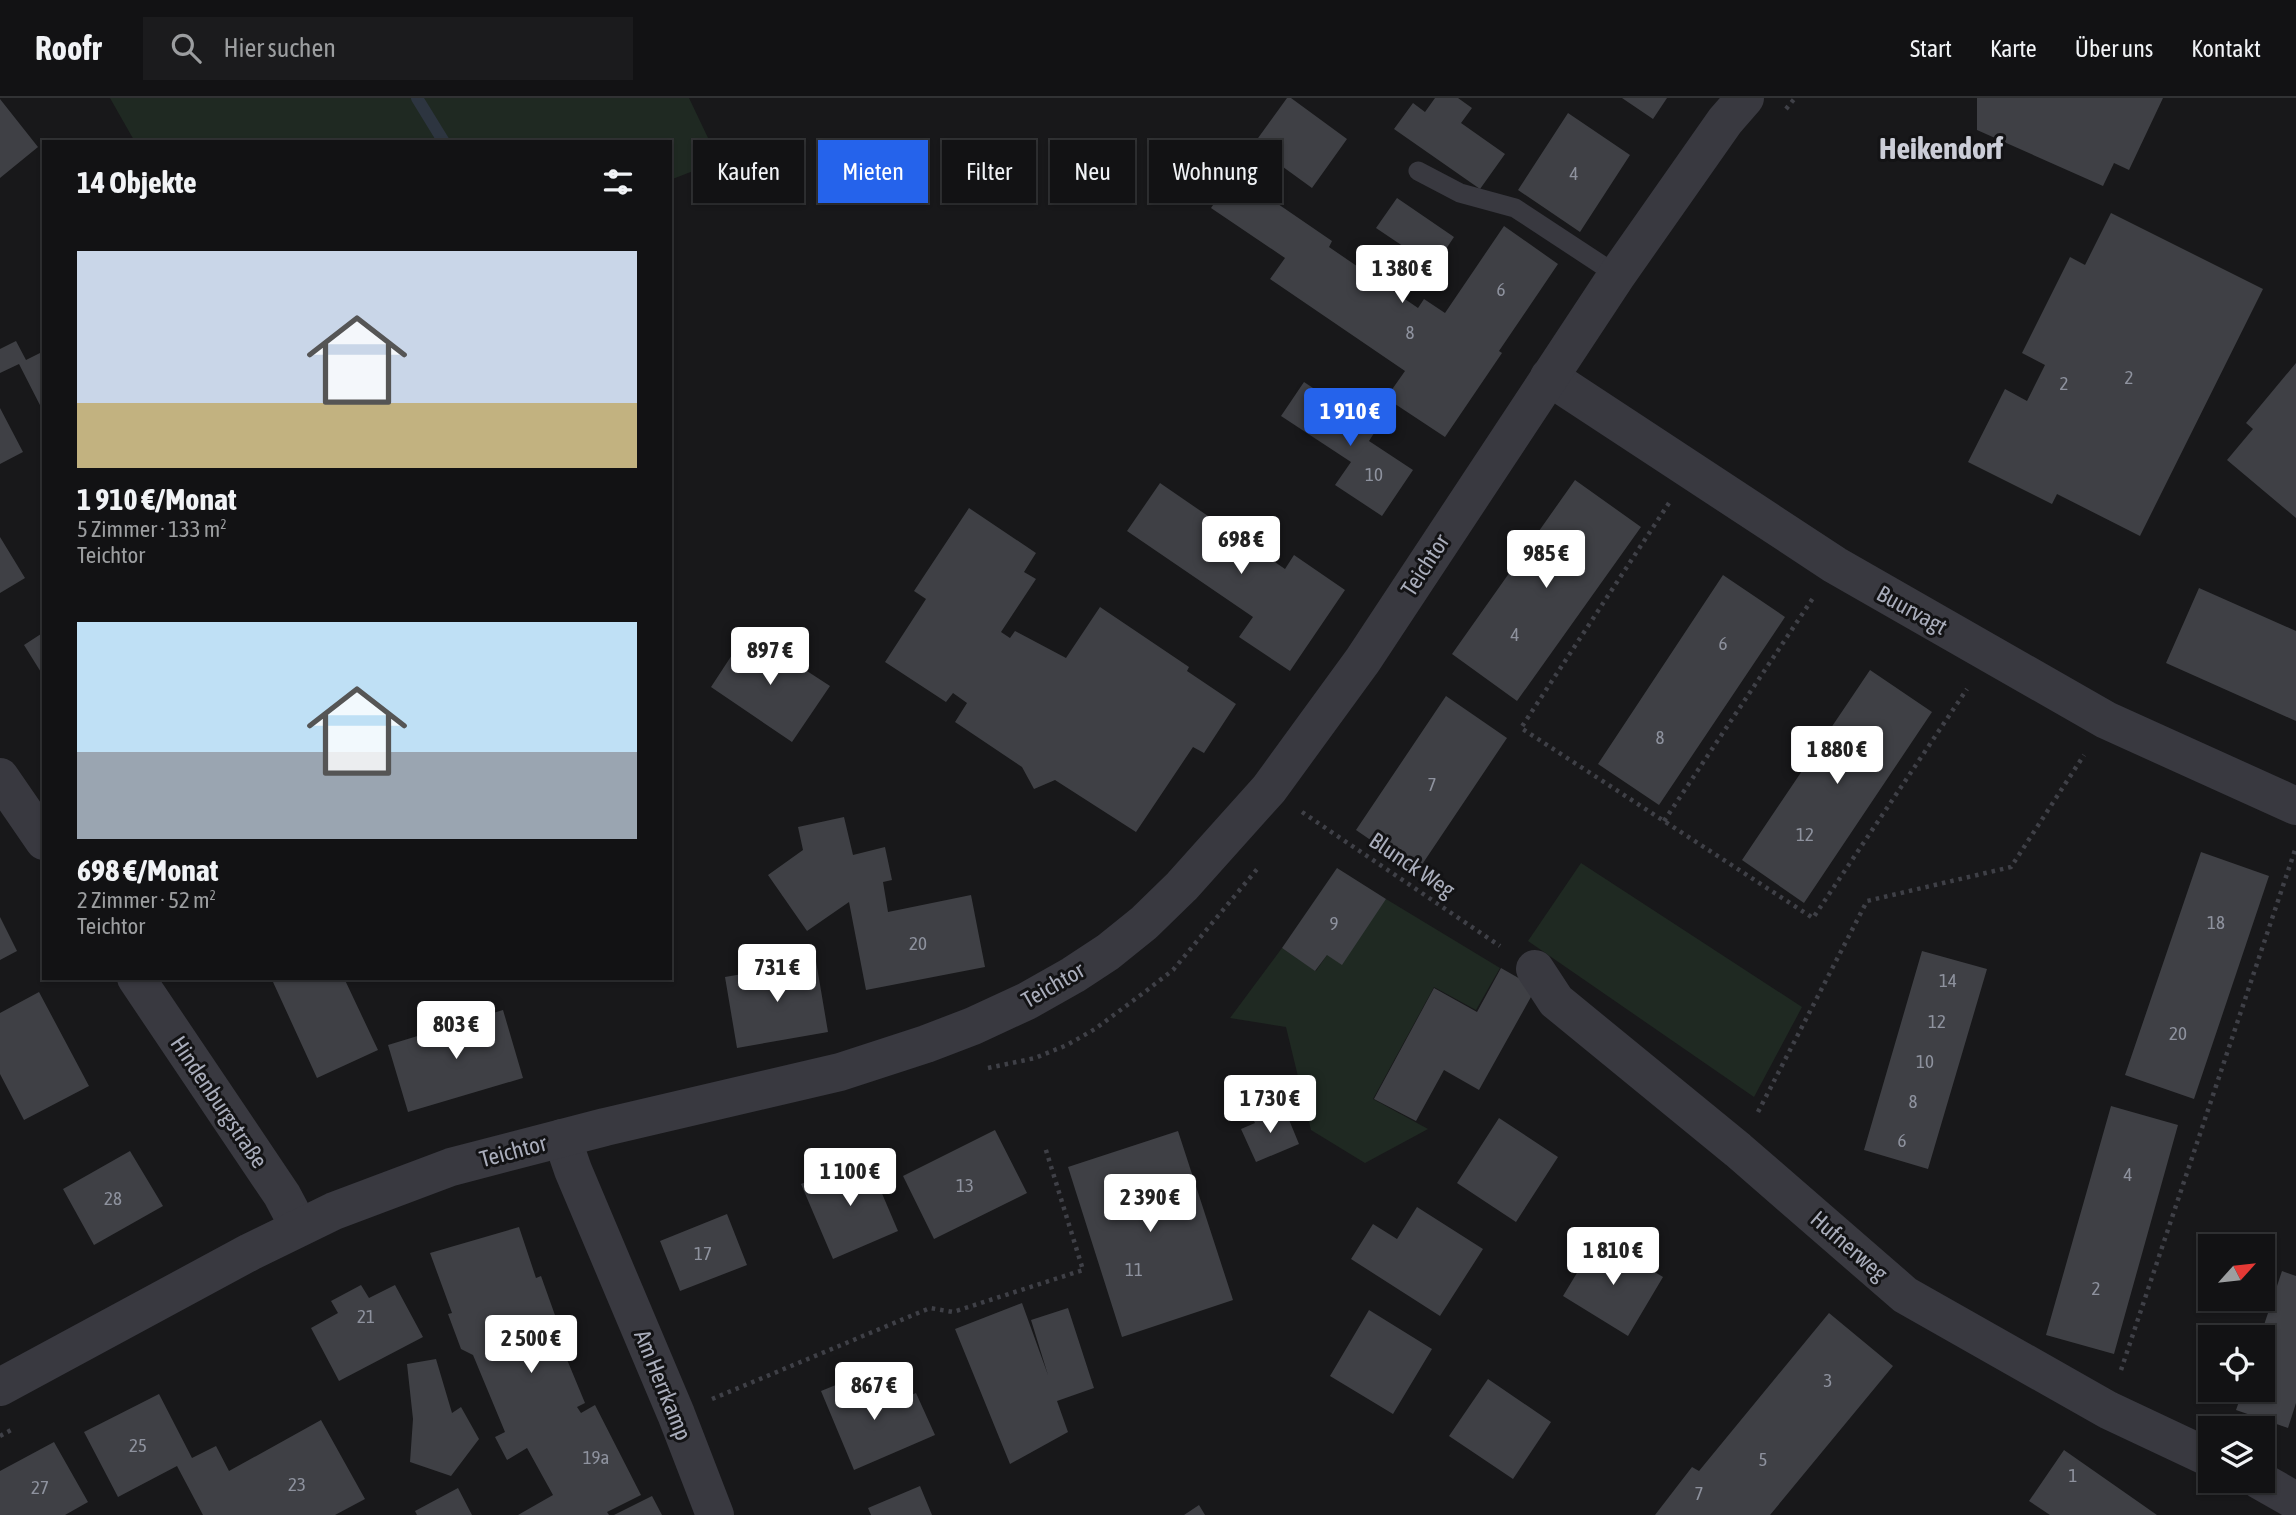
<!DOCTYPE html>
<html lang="de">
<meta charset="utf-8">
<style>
:root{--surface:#121214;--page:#1b1b1d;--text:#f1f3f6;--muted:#9c9ea0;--line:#313234;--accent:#2563eb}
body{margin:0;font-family:"Asap Condensed",sans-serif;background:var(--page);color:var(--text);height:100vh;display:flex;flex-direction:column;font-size:26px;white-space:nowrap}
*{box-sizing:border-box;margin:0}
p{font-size:23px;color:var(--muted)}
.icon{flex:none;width:38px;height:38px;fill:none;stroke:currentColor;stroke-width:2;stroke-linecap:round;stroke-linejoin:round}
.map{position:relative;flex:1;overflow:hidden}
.panel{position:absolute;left:42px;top:42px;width:630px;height:840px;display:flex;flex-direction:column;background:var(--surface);border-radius:0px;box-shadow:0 2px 5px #0004,0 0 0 2px var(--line)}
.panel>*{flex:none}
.banner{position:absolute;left:693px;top:42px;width:665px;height:63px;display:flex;gap:14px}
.needle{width:46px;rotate:63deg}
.controls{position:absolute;left:2198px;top:1136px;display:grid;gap:14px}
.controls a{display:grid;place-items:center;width:77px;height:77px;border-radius:0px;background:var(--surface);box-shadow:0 2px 5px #0004,0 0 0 2px var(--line);font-size:35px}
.price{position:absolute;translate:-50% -60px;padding:0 16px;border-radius:7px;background:#fff;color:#222;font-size:23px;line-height:46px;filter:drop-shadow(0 2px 4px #0008)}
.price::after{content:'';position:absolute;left:50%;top:42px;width:21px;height:16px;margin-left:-10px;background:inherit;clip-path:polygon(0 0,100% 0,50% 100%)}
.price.on{background:var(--accent);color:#fff}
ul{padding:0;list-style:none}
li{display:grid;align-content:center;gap:14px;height:371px;padding:0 35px}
li span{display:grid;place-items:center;height:217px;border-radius:0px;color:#555}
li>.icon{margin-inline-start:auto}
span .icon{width:126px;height:126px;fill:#fffc;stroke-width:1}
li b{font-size:30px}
h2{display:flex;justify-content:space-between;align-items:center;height:84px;padding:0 35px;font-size:30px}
.tag{padding:0 24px;border-radius:0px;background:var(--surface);box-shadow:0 2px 5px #0004,0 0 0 2px var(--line);font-size:24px;line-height:63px}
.tag.on{background:var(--accent);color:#fff}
header{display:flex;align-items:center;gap:42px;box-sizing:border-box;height:98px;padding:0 35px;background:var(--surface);border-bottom:2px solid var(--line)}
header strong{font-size:33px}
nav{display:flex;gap:38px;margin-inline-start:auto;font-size:24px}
.search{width:490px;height:63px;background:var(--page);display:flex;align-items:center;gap:18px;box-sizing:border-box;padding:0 24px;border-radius:0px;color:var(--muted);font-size:26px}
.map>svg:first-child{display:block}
</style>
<header>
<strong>Roofr</strong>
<div class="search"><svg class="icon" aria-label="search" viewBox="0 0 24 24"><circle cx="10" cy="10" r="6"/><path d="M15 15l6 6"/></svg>Hier suchen</div>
<nav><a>Start</a><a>Karte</a><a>Über uns</a><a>Kontakt</a></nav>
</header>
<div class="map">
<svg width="2296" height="1417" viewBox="0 0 2296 1417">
<rect width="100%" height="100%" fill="#18181a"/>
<path fill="#1f2922" d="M110,0H689L719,63L670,82V44H135Z
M1581,765L1802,909L1754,999L1528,843Z
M1386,801L1500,870L1476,912L1434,889L1373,1001L1428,1031L1365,1065L1311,1032L1286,929L1230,920L1282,850L1316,873L1327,857Z"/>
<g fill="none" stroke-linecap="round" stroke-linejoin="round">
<path stroke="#2d3540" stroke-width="12" d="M417,0L444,44"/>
</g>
<path fill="#3f4045" d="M1287,0H1291L1347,41L1312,90L1253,47Z
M1435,0H1458L1472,10L1461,25L1505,56L1480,91L1394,31L1413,5L1425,14Z
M1622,0H1667L1653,21Z
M1977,0H2163L2129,72L2114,65L2103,88L1977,32Z
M0,1L38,49L0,80Z
M1568,15L1630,57L1580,134L1518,92Z
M1234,76L1332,143L1329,149L1418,210L1424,201L1445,215L1504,128L1558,166L1499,253L1502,255L1445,339L1386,300L1405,273L1270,181L1285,160L1211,110Z
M1397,100L1454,139L1434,169L1376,130Z
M2111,115L2263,191L2140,438L2057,396L2052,406L1968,364L2005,291L2027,303L2045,267L2022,255L2070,159L2085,167Z
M16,243L26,262L44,253V315L19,266L0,275V251Z
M2296,265V420L2227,362L2253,331L2246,325Z
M1304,284L1376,332L1369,343L1413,372L1382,418L1335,387L1351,364L1281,318Z
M0,310L23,354L0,366Z
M1575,382L1641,429L1517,603L1452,556Z
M1160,385L1285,471L1294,457L1345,492L1290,573L1239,539L1253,519L1127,433Z
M969,410L1036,455L1024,474L1036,481L1001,534L1010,540L1015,533L1066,560L1100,509L1189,569L1187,573L1236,606L1204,655L1193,649L1136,734L1055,682L1034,691L1022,669L955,624L967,605L953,595L946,604L885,564L926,501L914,493Z
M0,439L25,480L0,495Z
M1723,477L1785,519L1659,707L1598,666Z
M2199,490L2296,533V623L2166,565Z
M44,534V579L24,547Z
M747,534L830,588L792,644L711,589Z
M1870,572L1932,614L1804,805L1742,762Z
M1446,598L1507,640L1417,774L1356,732Z
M844,719L853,757L885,749L892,782L883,784L888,814L971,797L985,869L866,892L849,804L807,833L768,777L803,752L798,729Z
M2201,754L2269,778L2194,1001L2125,977Z
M1337,770L1386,801L1342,867L1327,857L1315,873L1282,850Z
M0,819L17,853L0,862Z
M1922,853L1987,871L1928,1071L1864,1052Z
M816,863L828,934L737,950L725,879Z
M1501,870L1536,890L1479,992L1444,972L1416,1023L1374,1001L1434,890L1477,914Z
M282,880H344L378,952L317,980L273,884Z
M39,894L89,988L24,1022L0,976V915Z
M503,912L523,980L408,1014L388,947Z
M2111,1008L2178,1027L2114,1256L2046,1237Z
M1272,1011L1275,1017L1285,1012L1299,1046L1256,1064L1241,1031L1255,1025L1252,1019Z
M1499,1020L1558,1059L1516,1124L1457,1085Z
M995,1032L1027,1095L934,1141L903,1078Z
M1178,1033L1233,1202L1122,1239L1068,1069Z
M130,1053L163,1108L94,1147L63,1091Z
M866,1058L898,1133L833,1161L801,1086Z
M1417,1109L1483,1151L1440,1218L1351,1161L1373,1126L1397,1141Z
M727,1116L747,1167L680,1193L660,1143Z
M519,1129L536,1180L541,1178L556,1220L551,1223L585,1305L577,1309L581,1315L595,1307L641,1397L607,1414L609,1417H518L553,1397L527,1350L507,1362L495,1339L505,1334L473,1257L461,1251L448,1216L452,1215L430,1155Z
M1598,1140L1663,1179L1628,1238L1563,1198Z
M2282,1173L2296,1178V1305L2288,1330L2236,1312L2243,1292H2263V1239H2260Z
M361,1187L369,1200L395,1187L423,1239L339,1283L311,1230L338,1215L331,1203Z
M1022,1205L1048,1277L1031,1222L1068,1210L1094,1290L1057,1303L1068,1334L1010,1366L955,1231Z
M1369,1212L1432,1251L1393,1316L1330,1278Z
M1829,1215L1893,1268L1770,1417H1655L1692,1369L1699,1373Z
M436,1261L452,1315L461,1309L479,1341L451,1378L410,1364L413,1321L407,1266Z
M863,1276L877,1311L916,1295L935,1337L854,1372L821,1293Z
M1488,1281L1551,1324L1513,1381L1449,1338Z
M159,1296L192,1360L216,1348L229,1373L321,1322L365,1401L335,1417H203L177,1368L118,1399L84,1334Z
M54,1344L88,1404L65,1417H0V1373Z
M2064,1352L2157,1417H2050L2029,1403Z
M920,1388L932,1417H871L868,1410Z
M458,1390L472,1417H417L415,1413Z
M652,1398L662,1417H614Z
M1199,1407L1205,1417H1184Z"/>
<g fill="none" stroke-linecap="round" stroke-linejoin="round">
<path stroke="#3f4047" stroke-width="4.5" stroke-dasharray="3.5 5" stroke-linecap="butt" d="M1786,11L1795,0
M1669,405L1521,630L1813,820L1967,591
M1302,714L1500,848
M1664,723L1813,500
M988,970L1035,960L1067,947L1095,931L1146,893L1173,872L1258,770
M1758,1014L1867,803L2011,769L2084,657
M2121,1272L2296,749
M712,1301L930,1210L953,1214L1083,1172L1045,1049
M0,1338L15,1330"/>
<path stroke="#393940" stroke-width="19" d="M1418,73L1460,95L1515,110L1617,177"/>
<path stroke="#393940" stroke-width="38" d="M1549,279L1835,467L2106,622L2296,708
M0,679L44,743
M1535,871L1556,903L1738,1052L1905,1197L2108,1312L2210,1360
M136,880L282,1097L299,1129
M562,1040L573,1072L676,1316L715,1417
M2259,1382L2296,1403"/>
<path stroke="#393940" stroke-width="38" d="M0,1289L250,1154L334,1113L451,1069L605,1029L840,974L926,946L973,928L1027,903L1073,877L1108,854L1144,825L1182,788L1269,691L1363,562L1617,177L1725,23L1745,0"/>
</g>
<g text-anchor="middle" stroke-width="6" stroke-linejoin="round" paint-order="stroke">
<g font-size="19" fill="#8e929e">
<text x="1574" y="82">4</text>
<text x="1501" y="198">6</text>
<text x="1410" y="241">8</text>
<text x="2129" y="286">2</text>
<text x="2064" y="292">2</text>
<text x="1374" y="383">10</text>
<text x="1515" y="543">4</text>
<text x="1723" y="552">6</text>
<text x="1660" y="646">8</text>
<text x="1432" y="693">7</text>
<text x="1805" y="743">12</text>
<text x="2216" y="831">18</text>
<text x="1334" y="832">9</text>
<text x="918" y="852">20</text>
<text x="1948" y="889">14</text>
<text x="1937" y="930">12</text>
<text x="2178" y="942">20</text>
<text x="1925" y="970">10</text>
<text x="1913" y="1010">8</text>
<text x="1902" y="1049">6</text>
<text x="2128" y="1083">4</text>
<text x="965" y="1094">13</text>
<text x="113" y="1107">28</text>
<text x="703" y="1162">17</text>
<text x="1134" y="1178">11</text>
<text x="2096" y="1197">2</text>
<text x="366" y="1225">21</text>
<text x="1828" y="1289">3</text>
<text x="138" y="1354">25</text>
<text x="596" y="1366">19a</text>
<text x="1763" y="1368">5</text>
<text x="2073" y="1384">1</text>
<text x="297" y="1393">23</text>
<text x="40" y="1396">27</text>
<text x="1699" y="1402">7</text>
</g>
<g font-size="23" fill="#a9adbb" stroke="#131315">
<text transform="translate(1425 467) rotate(-57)" y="8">Teichtor</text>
<text transform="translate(1912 512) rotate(29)" y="8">Buurvagt</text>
<text transform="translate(1412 767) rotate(34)" y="8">Blunck Weg</text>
<text transform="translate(1053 887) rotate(-30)" y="8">Teichtor</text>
<text transform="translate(219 1004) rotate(56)" y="8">Hindenburgstraße</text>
<text transform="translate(513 1053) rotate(-15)" y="8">Teichtor</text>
<text transform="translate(1849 1148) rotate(41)" y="8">Hufnerweg</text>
<text transform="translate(663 1287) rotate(68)" y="8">Am Herrkamp</text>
</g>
<g font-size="30" font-weight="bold" fill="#cbcdd7" stroke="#131315">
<text x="1941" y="61">Heikendorf</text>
</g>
</g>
</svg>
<div class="controls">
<a><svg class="needle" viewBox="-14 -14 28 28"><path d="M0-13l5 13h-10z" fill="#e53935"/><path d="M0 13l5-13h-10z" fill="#9c9ea0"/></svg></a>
<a><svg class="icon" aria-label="locate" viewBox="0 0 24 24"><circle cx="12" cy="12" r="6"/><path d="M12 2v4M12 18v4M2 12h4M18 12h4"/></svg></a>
<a><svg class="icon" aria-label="layers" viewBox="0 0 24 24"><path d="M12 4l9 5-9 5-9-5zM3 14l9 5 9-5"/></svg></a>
</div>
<b class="price" style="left:1402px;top:207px">1 380 €</b>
<b class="price on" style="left:1350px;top:350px">1 910 €</b>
<b class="price" style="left:1241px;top:478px">698 €</b>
<b class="price" style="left:1546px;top:492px">985 €</b>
<b class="price" style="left:770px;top:589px">897 €</b>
<b class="price" style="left:1837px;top:688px">1 880 €</b>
<b class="price" style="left:777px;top:906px">731 €</b>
<b class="price" style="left:456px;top:963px">803 €</b>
<b class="price" style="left:1270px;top:1037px">1 730 €</b>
<b class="price" style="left:850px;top:1110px">1 100 €</b>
<b class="price" style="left:1150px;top:1136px">2 390 €</b>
<b class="price" style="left:1613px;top:1189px">1 810 €</b>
<b class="price" style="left:531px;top:1277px">2 500 €</b>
<b class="price" style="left:874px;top:1324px">867 €</b>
<div class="banner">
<a class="tag">Kaufen</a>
<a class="tag on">Mieten</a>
<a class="tag">Filter</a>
<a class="tag">Neu</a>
<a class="tag">Wohnung</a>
</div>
<section class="panel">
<h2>14 Objekte<svg class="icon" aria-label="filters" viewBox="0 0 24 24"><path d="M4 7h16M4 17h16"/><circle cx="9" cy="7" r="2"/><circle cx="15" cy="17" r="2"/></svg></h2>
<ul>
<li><span style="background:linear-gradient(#c9d6e8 70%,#c2b280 0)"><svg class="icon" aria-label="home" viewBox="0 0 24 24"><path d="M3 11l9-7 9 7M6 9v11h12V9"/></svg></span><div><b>1 910 €/Monat</b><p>5 Zimmer · 133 m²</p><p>Teichtor</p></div></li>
<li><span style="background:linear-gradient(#bfe0f5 60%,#9aa5b1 0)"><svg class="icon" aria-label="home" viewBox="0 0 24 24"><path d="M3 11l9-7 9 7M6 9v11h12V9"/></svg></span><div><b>698 €/Monat</b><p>2 Zimmer · 52 m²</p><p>Teichtor</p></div></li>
</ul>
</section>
</div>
